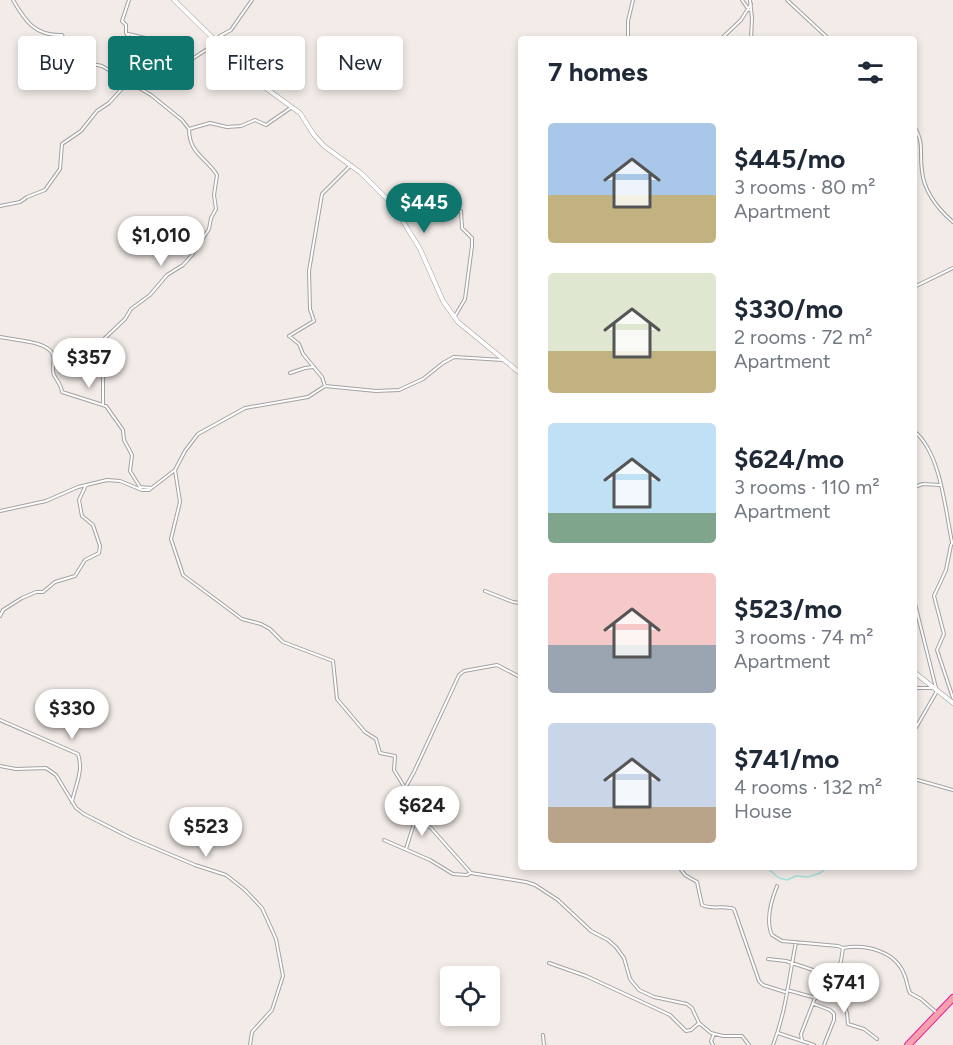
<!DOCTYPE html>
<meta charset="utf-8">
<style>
:root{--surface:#fff;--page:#f2f2f3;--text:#1f2937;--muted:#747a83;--accent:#0f766e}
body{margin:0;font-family:Figtree,sans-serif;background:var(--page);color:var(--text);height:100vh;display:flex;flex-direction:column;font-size:22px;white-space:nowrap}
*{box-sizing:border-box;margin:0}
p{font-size:20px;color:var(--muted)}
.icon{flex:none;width:33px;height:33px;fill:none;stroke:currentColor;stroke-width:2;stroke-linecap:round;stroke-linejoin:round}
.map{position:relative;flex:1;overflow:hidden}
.panel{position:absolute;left:518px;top:36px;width:399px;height:834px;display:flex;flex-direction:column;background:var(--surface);border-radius:6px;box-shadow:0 3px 9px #0003}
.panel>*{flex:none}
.banner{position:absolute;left:18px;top:36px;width:410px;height:54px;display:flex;gap:12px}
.fabs{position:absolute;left:440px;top:966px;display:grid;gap:12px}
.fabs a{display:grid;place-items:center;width:60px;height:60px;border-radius:6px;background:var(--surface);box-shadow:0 3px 9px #0003;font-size:30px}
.price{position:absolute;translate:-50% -51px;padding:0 14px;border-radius:21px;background:#fff;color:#222;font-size:20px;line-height:39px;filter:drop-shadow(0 2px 3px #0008)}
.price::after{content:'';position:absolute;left:50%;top:36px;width:18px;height:14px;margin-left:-9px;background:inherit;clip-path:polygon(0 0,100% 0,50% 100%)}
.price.on{background:var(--accent);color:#fff}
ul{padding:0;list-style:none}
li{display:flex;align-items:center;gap:18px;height:150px;padding:0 30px}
li span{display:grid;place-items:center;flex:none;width:168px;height:120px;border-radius:6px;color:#555}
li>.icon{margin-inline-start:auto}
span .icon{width:72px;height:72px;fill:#fffc;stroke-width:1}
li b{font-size:26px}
h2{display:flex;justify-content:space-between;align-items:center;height:72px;padding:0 30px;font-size:26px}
.tag{padding:0 21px;border-radius:6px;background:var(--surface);box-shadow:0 3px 9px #0003;font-size:21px;line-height:54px}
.tag.on{background:var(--accent);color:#fff}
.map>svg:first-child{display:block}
</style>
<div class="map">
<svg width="953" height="1045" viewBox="0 0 953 1045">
<rect width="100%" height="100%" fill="#f2ebe8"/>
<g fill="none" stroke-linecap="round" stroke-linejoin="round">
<path stroke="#a6e2de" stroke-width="1.5" d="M766,867L779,878L787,880L796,876L808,877L820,873L828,867"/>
<g stroke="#a2a2a2" stroke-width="4">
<path id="minor" d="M13,0C25,21 35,36 62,35L73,56L88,63L102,66L151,95L182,120L189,129L210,123L227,127L241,126L255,120L266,125L292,107
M742,0L749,10
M750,0L752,18L751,39
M787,0L829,39
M128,34L154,40L162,49L192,59L209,48L220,36L231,30L252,0
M628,39V21L633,0
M721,39L741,20L751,4
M124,79L134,62L136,47L126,33V25L122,21L129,0
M914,126C925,145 919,151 922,171C924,191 938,209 953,222
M393,205L409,207L457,209L461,211L462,228L472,238V246L465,299L455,316
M0,206L20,202L27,197L45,190L60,169L62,144L81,131L97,111L109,103L129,81
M402,217L409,207
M914,287L953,268
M0,337C13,340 49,341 53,355C55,361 51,369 54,375C57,381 61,384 62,392L106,406L123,430L124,440L132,455L130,471L140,487L151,488
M290,373L305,368L313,367
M325,386L322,377L303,354L299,344L289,336L314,321L310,309L309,271L322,194L351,165
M103,405V378L106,366L103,354L105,338L125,319L131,309L150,295L167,275L183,265L192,255L209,229L211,218L216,209L214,195L217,175C207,158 189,154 189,129
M914,431C941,453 945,509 952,542
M175,470L180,502L171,539L183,575L242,619L261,624L270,629L283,642L333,661L337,699L365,732L376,739L380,753L395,756L394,770L405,788L406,810L431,828L471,873L526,882L535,885L558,900L591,931L608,940L616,947L624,958L630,979L639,990L654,997L687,1004L692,1008L699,1023L711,1033L723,1036H742L749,1045
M914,487L923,484L940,485
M0,511L46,501L78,487L107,480L120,481L142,490H149L175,470L185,451L198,434L245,408L308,397L325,386L376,391L399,390L423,379L443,363L454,357L503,360
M953,542L951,545L946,570L934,596L944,634L937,650L953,698
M485,591L513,602L520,603
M914,600L936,688
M0,616L3,610L22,598L36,592H43L55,582L75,576L85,560L99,553L100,546L93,525L82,516L81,511L79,500L86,485
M914,688H934
M0,720L78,754C84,771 75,786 72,802
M914,731L937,691
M0,766L16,769L46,768L56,775L76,808L84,814L131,838L195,865L226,875L245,890L262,908L276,939L283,976L272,1010L252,1032L250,1045
M914,779L953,790
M405,788L414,772L459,675L464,671L497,665L520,677
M384,840L430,860L453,874L467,875L470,873
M406,849L416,817
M679,867L685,875L697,882L702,905C712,910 724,905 734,909L759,981L763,985L785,992
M777,886C771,901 765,920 772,935L782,941L838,946L843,948L841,961L836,973L827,975L822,980L801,1034L802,1041
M843,948C866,944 895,951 904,974C907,980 907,987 910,993L921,999L937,1013
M768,959L786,961L828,975
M549,963L586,976L670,1015L686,1031L691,1030L699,1023
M787,990L816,998
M819,991L841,998L847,1013L848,1024L864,1029L877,1039
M814,1004L830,1010L834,1014V1020L824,1045
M778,1033L814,1045
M543,1035L544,1045
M713,1045L711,1041L714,1034
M773,1045C786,1012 789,977 796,942"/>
</g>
<g stroke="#a2a2a2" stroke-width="5">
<path id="tertiary" d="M174,0L260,84L300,113L314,135L324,146L361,173L393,205L420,249L443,301L458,322L520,373
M914,672L953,703"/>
</g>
<g stroke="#e71e9f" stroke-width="8">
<path id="trunk" d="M908,1045L953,998"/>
</g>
<use href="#minor" stroke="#fff" stroke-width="2"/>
<use href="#tertiary" stroke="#fff" stroke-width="4"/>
<use href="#trunk" stroke="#f6a2ae" stroke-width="6"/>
</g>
</svg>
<div class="fabs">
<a><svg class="icon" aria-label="locate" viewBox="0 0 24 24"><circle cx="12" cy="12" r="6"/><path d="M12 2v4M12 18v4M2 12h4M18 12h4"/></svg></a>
</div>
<b class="price on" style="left:424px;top:234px">$445</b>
<b class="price" style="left:161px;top:267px">$1,010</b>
<b class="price" style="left:89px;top:389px">$357</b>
<b class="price" style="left:72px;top:740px">$330</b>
<b class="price" style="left:422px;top:837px">$624</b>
<b class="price" style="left:206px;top:858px">$523</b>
<b class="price" style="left:844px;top:1014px">$741</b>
<div class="banner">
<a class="tag">Buy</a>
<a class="tag on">Rent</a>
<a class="tag">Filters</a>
<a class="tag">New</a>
</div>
<section class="panel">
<h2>7 homes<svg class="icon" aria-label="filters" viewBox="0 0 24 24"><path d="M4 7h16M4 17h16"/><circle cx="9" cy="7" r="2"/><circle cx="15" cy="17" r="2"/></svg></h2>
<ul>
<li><span style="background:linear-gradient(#a9c7e8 60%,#c2b280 0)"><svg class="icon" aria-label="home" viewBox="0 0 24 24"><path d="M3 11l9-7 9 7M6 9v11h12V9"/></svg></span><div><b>$445/mo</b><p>3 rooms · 80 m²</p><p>Apartment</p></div></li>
<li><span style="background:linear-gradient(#dfe7d0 65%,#c2b280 0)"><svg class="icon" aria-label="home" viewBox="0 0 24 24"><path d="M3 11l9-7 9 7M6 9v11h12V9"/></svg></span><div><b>$330/mo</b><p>2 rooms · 72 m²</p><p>Apartment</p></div></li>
<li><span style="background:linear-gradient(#bfe0f5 75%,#7fa58c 0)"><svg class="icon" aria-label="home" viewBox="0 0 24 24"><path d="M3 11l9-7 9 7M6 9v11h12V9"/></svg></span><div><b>$624/mo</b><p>3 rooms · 110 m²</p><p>Apartment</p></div></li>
<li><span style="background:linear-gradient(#f6c9c9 60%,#9aa5b1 0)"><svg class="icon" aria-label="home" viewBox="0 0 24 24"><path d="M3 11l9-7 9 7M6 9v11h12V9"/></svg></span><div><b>$523/mo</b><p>3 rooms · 74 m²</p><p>Apartment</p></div></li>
<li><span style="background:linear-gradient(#c9d6e8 70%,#b9a48a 0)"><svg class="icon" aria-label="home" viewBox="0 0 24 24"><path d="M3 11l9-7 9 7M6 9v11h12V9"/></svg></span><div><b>$741/mo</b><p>4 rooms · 132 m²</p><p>House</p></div></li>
</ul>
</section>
</div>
